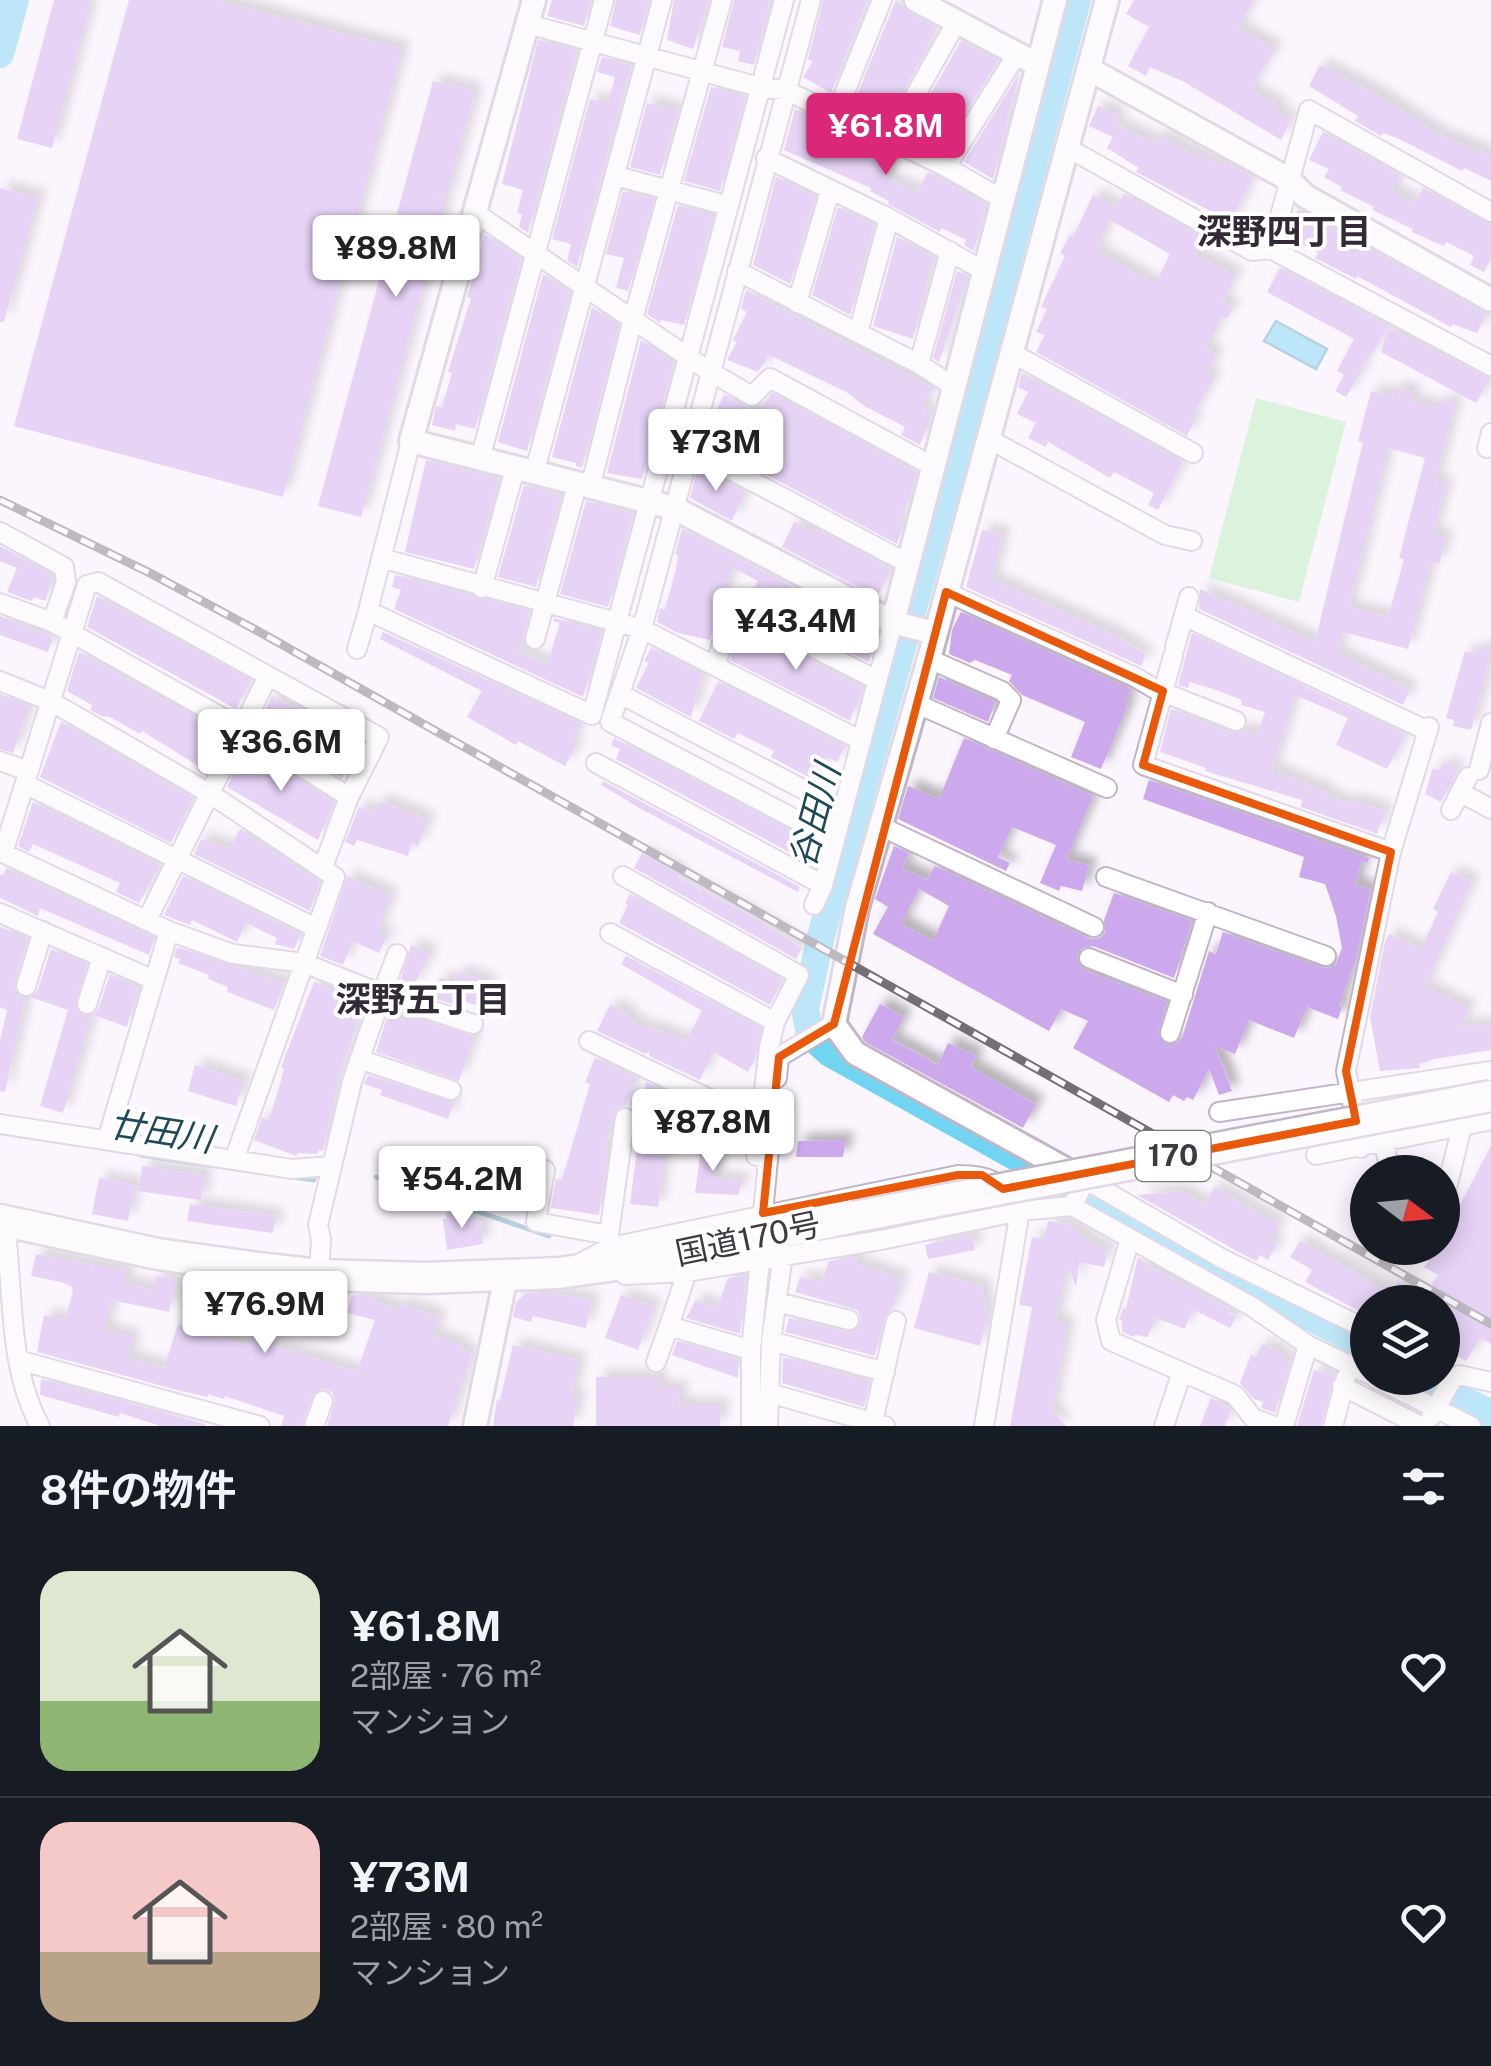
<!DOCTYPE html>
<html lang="ja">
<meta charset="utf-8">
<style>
:root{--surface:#171b24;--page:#242831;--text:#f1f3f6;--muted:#9ea1a6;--line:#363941;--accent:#db2777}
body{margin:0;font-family:"Public Sans","Noto Sans JP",sans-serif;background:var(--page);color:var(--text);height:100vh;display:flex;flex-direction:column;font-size:38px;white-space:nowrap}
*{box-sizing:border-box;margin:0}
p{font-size:32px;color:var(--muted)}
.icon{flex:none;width:55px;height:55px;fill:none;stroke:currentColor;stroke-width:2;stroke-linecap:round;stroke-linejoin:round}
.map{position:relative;height:1426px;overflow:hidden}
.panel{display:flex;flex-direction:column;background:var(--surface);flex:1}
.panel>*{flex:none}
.needle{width:65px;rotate:106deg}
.buttons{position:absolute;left:1350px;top:1155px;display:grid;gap:20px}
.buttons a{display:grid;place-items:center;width:110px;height:110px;border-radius:50%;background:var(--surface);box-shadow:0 5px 25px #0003;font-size:50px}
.price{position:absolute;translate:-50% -85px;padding:0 22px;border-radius:10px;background:#fff;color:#222;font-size:32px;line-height:65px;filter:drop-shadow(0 2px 5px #0008)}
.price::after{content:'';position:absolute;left:50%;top:60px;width:30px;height:22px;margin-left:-15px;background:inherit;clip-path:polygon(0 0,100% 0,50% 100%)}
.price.active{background:var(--accent);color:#fff}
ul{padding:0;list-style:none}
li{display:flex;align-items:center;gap:30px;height:250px;padding:0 40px}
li+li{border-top:2px solid var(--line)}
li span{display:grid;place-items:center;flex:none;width:280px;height:200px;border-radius:30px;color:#555}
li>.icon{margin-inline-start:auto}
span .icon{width:120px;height:120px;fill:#fffc;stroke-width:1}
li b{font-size:42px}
h2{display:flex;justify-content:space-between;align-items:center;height:120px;padding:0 40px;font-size:42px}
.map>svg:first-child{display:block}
</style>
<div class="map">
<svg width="1491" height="1426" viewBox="0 0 1491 1426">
<defs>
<filter id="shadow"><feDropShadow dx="8" dy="-8" stdDeviation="5" flood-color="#0004"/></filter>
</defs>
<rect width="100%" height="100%" fill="#fbf5fd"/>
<path fill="#b3f0b7" d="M1256,398L1346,422L1299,602L1209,578Z"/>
<path fill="#71d5f2" stroke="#62a6bd" stroke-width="2.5" d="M1276,321L1327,349L1316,369L1264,341Z"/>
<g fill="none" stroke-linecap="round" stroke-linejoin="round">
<path stroke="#62a6bd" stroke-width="5" d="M141,1155L314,1180
M376,1177L549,1236"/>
<path stroke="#71d5f2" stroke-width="28" d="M1077,0L968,412L821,936L805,1009L810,1035L830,1053L1158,1236L1368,1347
M0,54L15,0
M1423,1378L1491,1414"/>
</g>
<path fill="#cca9ed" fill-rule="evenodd" filter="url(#shadow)" d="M54,0H91L52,148L17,139Z
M129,0H216L402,49L283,497L14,426Z
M552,0H591L584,26L547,16Z
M616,0H649L640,35L610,26Z
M674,0H709L693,49L667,40Z
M734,0H770L754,65L738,61L740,51L722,47Z
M823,0H867L831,93L803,77L813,61L808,59Z
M896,0L909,13L935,27L925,53L887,119L854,102Z
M1134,0H1254L1238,28L1275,49L1250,90L1279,106L1276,112L1291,119L1281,140L1184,82L1150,67L1146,76L1128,66L1149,27L1126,14Z
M538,40L577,50L528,233L519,227L522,214L517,213L523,190L502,184Z
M961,41L998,61L943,148L938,145L936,148L918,139L932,114L922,109Z
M602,57L631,65L577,267L567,260L571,244L552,239L590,99L608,103L615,77L597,72Z
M1320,65L1378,95L1436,133L1491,156V181L1464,168L1462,171L1397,138L1383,133L1381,136L1355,121L1358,116L1309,86Z
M1020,72L1010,109L993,179L964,162Z
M433,81L475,91L447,196L436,193L446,199L361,517L318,506Z
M711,87L745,96L720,191L684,181Z
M647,103L678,110L660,175L630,167Z
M1098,106L1118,115L1115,124L1138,135L1155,143L1159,135L1200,158L1201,156L1223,166L1226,162L1253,177L1231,222L1136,172L1139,168L1107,148L1113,137L1089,126Z
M795,109L894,156L884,176L917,193L928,172L986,204L974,251L964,245L966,240L941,228L940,232L888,204L889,201L870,191L871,188L784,150Z
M1323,132L1400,175L1392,191L1415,204L1423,188L1491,224V258L1484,272L1470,265L1474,256L1446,242L1444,246L1412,232L1413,229L1372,210L1374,207L1340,190L1342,187L1324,177L1329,169L1309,160Z
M776,177L815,196L790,284L753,265Z
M0,188L38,197L4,322H0Z
M623,191L654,199L628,291L616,288L624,258L606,254Z
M1124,194L1202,237L1194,254L1236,276L1222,302L1233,308L1227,319L1222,317L1206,348L1216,356L1206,374L1214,378L1190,420L1194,422L1187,436L1036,352L1045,335L1036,332L1047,309L1041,307L1065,256L1060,253L1070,235L1073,237L1093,195L1116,208ZM1110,220L1170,254L1155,285L1096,251Z
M678,205L713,215L684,325L661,320L660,323L647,314Z
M838,207L874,225L850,315L812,295Z
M1298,209L1486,314L1477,333L1452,324L1451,327L1357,276L1356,279L1315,258L1318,253L1287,236Z
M484,234L521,259L475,429L456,424L455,431L432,425L436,406L442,408L452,373L448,372L471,298L467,297Z
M897,237L933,257L913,339L873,326Z
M1280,268L1388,325L1375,349L1361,366L1363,368L1346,397L1335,391L1344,375L1337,371L1354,339L1267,292Z
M957,271L968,276L939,362L933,358Z
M543,274L570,292L527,451L498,442Z
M746,290L933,388L922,408L932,414L920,445L901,435L905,427L866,407L846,392L769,355L758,372L727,360L737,342L733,340L747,312L741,309Z
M592,307L619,325L582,468L576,466V463L552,457Z
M1388,328L1490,378L1476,403L1381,352Z
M641,340L674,362L642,479L607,473Z
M1022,373L1183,462L1158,510L1148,505L1154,493L1114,472L1110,478L1048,442L1046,447L1028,438L1036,423L1017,414L1028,392L1018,387Z
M1394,388L1413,392L1411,401L1438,408L1442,400L1455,403L1435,481L1446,484L1433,534L1446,538L1439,564L1431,562L1408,649L1343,632L1337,653L1410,689L1403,705L1199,609L1200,589L1315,642L1363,442L1358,441L1371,391L1392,396ZM1388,448L1425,458L1399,558L1404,559L1388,617L1349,607Z
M772,393L917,472L911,494L897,522L903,525L897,544L705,442L711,421L724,395L757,412Z
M426,460L499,479L474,569L405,552Z
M698,467L745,492L732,521L690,498Z
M524,485L561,495L536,587L498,577Z
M586,501L633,513L608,607L560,594Z
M794,522L814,532L816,529L891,569L877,597L782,547Z
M682,529L873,629L869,637L875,640L869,662L789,621L799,602L775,590L765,609L748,600L758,581L733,568L710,640L678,633L657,622L660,608L665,610L676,569L678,555L675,554Z
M982,530L1003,535L992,580L1115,635L1146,655L1141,666L966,587Z
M0,546L52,575L46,601L34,597L32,601L7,592L17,568L0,561Z
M395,575L530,611L519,652L547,664L560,623L553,621L554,618L602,631L583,697L394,609L401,590L392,587Z
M97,596L251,680L236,709L87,627Z
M961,612L1131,689L1125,704L1128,705L1101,769L1071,757L1085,722L1022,695L1009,681L1012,675L975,660L970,663L949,654L952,630Z
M0,616L53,637L48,652L0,635Z
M741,625L863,687L850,721L730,660Z
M383,632L580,723L572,743L576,746L565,766L518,741L516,745L467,717L482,691L380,639Z
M1192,633L1405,734L1387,769L1336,745L1348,718L1295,695L1272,770L1327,792L1326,796L1350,804L1351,800L1385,811L1377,834L1301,807L1302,800L1205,771L1206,768L1160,752L1171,709L1231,733L1244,730L1257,735L1265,712L1241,705L1242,700L1219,691L1190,682L1188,688L1178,685Z
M651,648L702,674L691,717L636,688L649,663L644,661Z
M1477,648L1491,652L1471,730L1453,726L1454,720L1446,718L1465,651L1476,654Z
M79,652L224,733L205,770L142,731L140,734L108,716L103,717L90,710L92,705L67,691Z
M939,677L995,702L988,722L933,698Z
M718,682L845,746L837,762L826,757L814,780L771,757L774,751L738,733L734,739L699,721Z
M0,694L29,706L13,753L0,749Z
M272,696L294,708L295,705L362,742L342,778L331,771L334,766L258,724Z
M61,722L193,798L171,843L40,777Z
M614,738L820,846L815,866L616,759L620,749L611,745Z
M964,738L1093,796L1066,860L1089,865L1082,891L1061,886L1059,891L1040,883L1056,845L1012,827L998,857L1010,863L1006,871L898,819L908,786L939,799Z
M247,747L334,802L318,840L227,787Z
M1444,763L1458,770L1441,802L1425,794L1433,768L1440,771Z
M1149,780L1369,858L1368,863L1362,861L1355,885L1371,889L1356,959L1339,1006L1342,1007L1338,1019L1307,1007L1294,1038L1249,1020L1235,1054L1215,1046L1232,1091L1219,1095L1209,1069L1193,1100L1187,1097L1184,1101L1173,1095L1169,1102L1073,1048L1088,1021L1061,1009L1049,1031L873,934L888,907L875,899L894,846L909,853L902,868L927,880L935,866L1090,939L1100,938L1105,933L1104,920L1114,893L1192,921L1174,978L1093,946L1082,948L1077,954L1079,965L1084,970L1167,1002L1158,1035L1167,1045H1174L1182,1038L1209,951L1216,954L1223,932L1322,968L1335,967L1342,948L1336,916L1325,884L1299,877L1304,857L1143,799ZM919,889L949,906L933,941L901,924Z
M603,781L800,887L798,892L641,809L601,785Z
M380,801L428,820L418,846L412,843L408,856L357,840L354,846L345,842L359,807L375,812Z
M33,802L160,865L139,903L116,892L120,883L33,844L29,852L18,846Z
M240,829L320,882L310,911L194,854L201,839L230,849Z
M642,853L680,874L678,878L748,914L802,948L796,959L634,868Z
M6,868L154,938L149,955L40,908L38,916L0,898V874L3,875Z
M1451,872L1472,882L1425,987L1469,1009L1461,1026L1491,1024V1050L1434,1059L1419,1064L1420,1068L1380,1071L1370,1017L1385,942L1389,934L1421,949L1438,912L1433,909Z
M183,876L301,934L294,949L275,944L277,938L246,923L237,942L192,920L190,925L164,915Z
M347,876L391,896L378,932L387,936L379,953L352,941L343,965L320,956Z
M630,894L782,980L770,1005L619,923L628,905L625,903Z
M0,927L28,939L14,983L16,994L25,998L5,1092L0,1091V1041L7,1010L0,1007Z
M411,945L430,954L413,987L400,981Z
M177,947L284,983L274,1010L227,992L228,987L208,979L209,975L178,963L180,959L174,957Z
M51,949L87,964L75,1006L82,1016L92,1015L63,1113L40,1106L68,1010L30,997L38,990Z
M626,956L761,1028L755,1059L748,1072L713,1052L700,1080L649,1056L650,1051L645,1054L597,1031L610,1005L629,1014L627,1019L648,1029L649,1027L686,1041L702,1011L621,964Z
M458,972L489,982L482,1007L460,1000L458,1006L433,998L440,978L454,982Z
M110,974L138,987L127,1027L93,1015L99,1008Z
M314,982L364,1003L340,1072L323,1151L319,1150L317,1154L298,1153L296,1156L254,1140L262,1118L269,1120L281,1081L284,1068L281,1067Z
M880,1004L904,1017L892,1040L938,1065L948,1043L976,1056L971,1067L1036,1104L1023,1128L865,1042L862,1037Z
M388,1014L405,1020L406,1015L474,1036L459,1081L376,1052Z
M595,1058L636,1077L625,1106L616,1110L613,1115L605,1151H608L599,1215L551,1208L556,1179L562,1180L590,1084L585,1082Z
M195,1065L244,1081L236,1106L188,1091Z
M368,1075L454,1102L448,1119L380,1095L382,1090L364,1084Z
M646,1082L738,1126L732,1141L644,1100Z
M639,1134L666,1137L658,1207L630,1204Z
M846,1140L843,1157H796L798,1141Z
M702,1141L719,1144L714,1177L743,1181L738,1195L695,1193Z
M1491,1146V1344L1480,1338L1466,1361L1442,1347V1302H1368V1316L1305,1282L1312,1270L1290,1257L1300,1241L1391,1294L1397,1281L1425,1296L1438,1275L1424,1267L1437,1248H1442V1239Z
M142,1166L205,1175L201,1200L138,1191Z
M99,1178L135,1185L128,1221L92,1214Z
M1214,1187L1279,1225L1270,1241L1277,1244L1268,1260L1260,1255L1256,1261L1244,1255L1137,1195L1181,1191L1204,1205Z
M190,1204L276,1216L273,1233L187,1221Z
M453,1212L481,1222L483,1244L447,1250L443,1219H447L446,1213Z
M1048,1221L1069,1224L1095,1245L1108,1247L1104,1267L1079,1262L1076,1287L1071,1273L1066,1271L1055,1321L1067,1324L1052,1410L1066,1426H1010L1032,1307L1019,1305L1032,1237L1044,1239Z
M972,1234L975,1250L928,1259L925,1245Z
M36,1254L127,1271L124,1283L153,1290L156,1276L176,1280L169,1312L112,1300L105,1330L133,1338L128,1358L164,1368L178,1324L250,1346L252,1339L357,1372L375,1320L347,1313L352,1295H366L373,1297L372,1301L400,1309L401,1304L439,1317L433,1335L463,1346L461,1350L472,1354L448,1426H327L335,1400L332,1392L322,1389L312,1396L302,1426H281L284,1416L225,1396L224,1399L208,1394V1397L181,1391L37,1352L44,1315L65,1321L73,1291L72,1287L61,1282L31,1276Z
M857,1257L855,1263L902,1279L892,1308L884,1318L875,1356L785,1332L789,1318L846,1332L859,1328L861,1318L857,1310L795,1292L800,1277L822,1282L829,1261Z
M1138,1257L1149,1266L1230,1309L1228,1313L1236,1317L1230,1328L1192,1309L1185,1329L1155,1318L1148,1337L1135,1335L1134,1337L1122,1332V1321L1119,1320L1123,1308L1126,1309Z
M929,1272L982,1286L988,1316L980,1346L914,1328Z
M746,1275L740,1334L686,1318L696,1300L717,1308L728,1278Z
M542,1292L592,1300L586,1328L533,1316L531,1322L513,1317L516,1302L526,1293Z
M621,1295L654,1307L638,1350L605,1338Z
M677,1341L738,1359V1378L672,1355Z
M1262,1344L1279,1352L1290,1363L1275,1413L1261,1408L1263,1402L1254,1399L1240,1383L1251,1355L1256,1357Z
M513,1345L579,1360L571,1396L578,1398L573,1426H493L497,1399L500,1400Z
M783,1357L870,1381L864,1407L782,1383Z
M1314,1370L1334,1376L1321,1426H1297Z
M596,1377H659V1388H680L679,1405H721L720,1426H596Z
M41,1379L205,1424V1426H160L120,1413L119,1417L51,1398L40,1395Z
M1211,1398L1231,1410L1225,1426H1200Z"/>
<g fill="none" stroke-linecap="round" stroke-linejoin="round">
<g stroke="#c2b5c7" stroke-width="22">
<path id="street" d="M811,0L642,629L610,722L835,840
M528,24L759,87L785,90L946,167L1004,200
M836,114L882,0
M890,140L957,21
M1068,148L1252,251L1271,249L1491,366
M766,158L889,218L986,272
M946,167L1017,54
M616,176L729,206
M474,212L709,371L752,396L770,378L932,466
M1271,249L1309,110L1491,212
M737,271L919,364L956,388
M797,303L830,191
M858,333L889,218
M1012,353L1193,453
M919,364L950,251
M987,438L1165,535L1192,541
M411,441L368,611L592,715L784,0
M689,448L907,563
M1487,448L1491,433
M480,459L604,0
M534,474L662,0
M590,488L633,319L722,0
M0,532L64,567L66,582L52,622
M381,558L642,629L862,741
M482,588L515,469
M946,592L1135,677L1155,689L1236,721
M0,603L52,622L241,728L349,797
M1184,616L1428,731
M535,639L577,485
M1175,647L1189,597
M357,649L368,611
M1173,656L1143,765L1391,852
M929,659L1002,691L1011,700L994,739
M716,665L732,606L877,680
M0,681L52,702L209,793L335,877L234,1160
M620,694L843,810
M915,703L1107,788
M0,761L28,771
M596,763L823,885
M1479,770L1491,723
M25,784L316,928
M1460,792L1491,809
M1451,810L1468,777
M880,826L1094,927
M623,876L799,975L775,1022L769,1048L756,1156L768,1158
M1106,877L1326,956
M814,905L823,885L893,622
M0,913L154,980
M147,920L268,676
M610,933L775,1022
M397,954L382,994L473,1024
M1089,958L1183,995
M26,986L43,931
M87,1004L102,957
M1170,1033L1208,912
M589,1041L760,1123
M359,1059L451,1090
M777,1078L779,1057L834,1024
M1219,1112L1491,1071
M0,1124L292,1169L331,1166
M107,1140L169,931
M1384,1143L1390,1172
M1361,1148L1346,1071L1391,852L1429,727
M1316,1155L1491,1120
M545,1170L536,1222L609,1235L611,1247
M1072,1206L1086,1180L1221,1258L1368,1330
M1442,1208L1462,1126
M763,1213L769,1149
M11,1223L7,1242C13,1303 10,1371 40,1426
M609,1235L625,1118
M1130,1239L1106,1320L1111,1341L1235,1395L1253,1418L1274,1426
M582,1262L611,1247L958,1175C995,1175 999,1183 1020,1211L984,1426
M687,1272L669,1326L751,1350
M319,1275L321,1239L318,1225L352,1082L382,994L304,963L233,954L169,931L3,853L87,585L98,582L379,737L349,797L323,867
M625,1275L687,1272L881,1240L1020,1211L1072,1206L1251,1306L1308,1345L1368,1374
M777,1302L849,1320
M771,1341L885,1372
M18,1360L260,1426
M656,1362L669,1326
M1443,1372L1453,1378L1459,1375L1491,1382
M1375,1378L1471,1426
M1342,1386L1421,1426
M769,1393L885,1426
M1431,1417L1453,1378
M314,1426L323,1401
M751,1426V1350L760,1260
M768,1426L771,1341L783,1255
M872,1426L896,1321
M1164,1426L1182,1372
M1284,1426L1308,1345
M1333,1426L1346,1378"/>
</g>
<g stroke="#c2b5c7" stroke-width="28">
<path id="secondary" d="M534,0L411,441L674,508L893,622L934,633
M916,0L1038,65
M1089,69L1288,179L1305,196L1491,300
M893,622L1055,0
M1083,1179L855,1053L834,1024L857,908L929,659L1107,0
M475,1426L506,1276"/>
</g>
<g stroke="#c2b5c7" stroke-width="35">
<path id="highway" d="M0,1220L158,1254L258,1268L319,1275L425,1278L559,1273L637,1262L854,1217"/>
</g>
<use href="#street" stroke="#fff" stroke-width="18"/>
<use href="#secondary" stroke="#fff" stroke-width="22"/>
<use href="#highway" stroke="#fff" stroke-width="30"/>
<g stroke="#746f76" stroke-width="9">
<path id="rail" d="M0,500L150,573L256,630L1491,1324"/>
</g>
<use href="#rail" stroke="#fff" stroke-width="5" stroke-dasharray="15" stroke-linecap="butt"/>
<g stroke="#c2b5c7" stroke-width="35" stroke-linecap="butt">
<path id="highway-bridge" d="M854,1217L1491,1096"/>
</g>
<use href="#highway-bridge" stroke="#fff" stroke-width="30"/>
</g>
<path d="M0 0H1491V1426H0ZM946,592L1163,691L1143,765L1391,852L1346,1071L1356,1121L1003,1189L982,1175H958L763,1213L779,1057L834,1024Z" fill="#fbf5fd" fill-opacity=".55" fill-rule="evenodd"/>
<path fill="none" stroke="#e8590c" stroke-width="8" stroke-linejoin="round" d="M946,592L1163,691L1143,765L1391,852L1346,1071L1356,1121L1003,1189L982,1175H958L763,1213L779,1057L834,1024Z"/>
<g text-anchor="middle" stroke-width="8" stroke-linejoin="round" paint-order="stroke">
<rect fill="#fff" stroke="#79757a" stroke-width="2.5" x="1135.5" y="1131" width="75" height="50" rx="8"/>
<g font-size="30" font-weight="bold" fill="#3f3a41">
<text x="1173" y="1166">170</text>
</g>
<g font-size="32" fill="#3f3a41" stroke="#fff">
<text transform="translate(748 1239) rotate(-12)" y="11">国道170号</text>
</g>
<g font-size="35" font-weight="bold" fill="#332937" stroke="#fff">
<text x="1284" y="244">深野四丁目</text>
<text x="423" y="1012">深野五丁目</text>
</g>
<g font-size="35" font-style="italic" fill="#1e4a57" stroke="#fff">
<text transform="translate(815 816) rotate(-75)" y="12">谷田川</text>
<text transform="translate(161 1132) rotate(9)" y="12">廿田川</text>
</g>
</g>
</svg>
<div class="buttons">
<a><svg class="needle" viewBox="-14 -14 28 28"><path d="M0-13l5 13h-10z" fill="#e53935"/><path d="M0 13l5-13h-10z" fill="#9ea1a6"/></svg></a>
<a><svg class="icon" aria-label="layers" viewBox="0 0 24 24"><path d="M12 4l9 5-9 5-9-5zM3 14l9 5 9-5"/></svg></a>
</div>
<b class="price active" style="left:886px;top:178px">¥61.8M</b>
<b class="price" style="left:396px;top:300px">¥89.8M</b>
<b class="price" style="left:716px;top:494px">¥73M</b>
<b class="price" style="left:796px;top:673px">¥43.4M</b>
<b class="price" style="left:281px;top:794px">¥36.6M</b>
<b class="price" style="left:713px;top:1174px">¥87.8M</b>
<b class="price" style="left:462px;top:1231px">¥54.2M</b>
<b class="price" style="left:265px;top:1356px">¥76.9M</b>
</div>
<section class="panel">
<h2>8件の物件<svg class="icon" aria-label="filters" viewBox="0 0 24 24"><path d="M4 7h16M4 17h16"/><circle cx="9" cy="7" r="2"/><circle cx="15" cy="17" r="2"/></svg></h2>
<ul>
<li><span style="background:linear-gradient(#dfe7d0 65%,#8fb573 0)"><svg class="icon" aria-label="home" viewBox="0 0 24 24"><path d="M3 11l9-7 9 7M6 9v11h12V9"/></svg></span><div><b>¥61.8M</b><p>2部屋 · 76 m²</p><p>マンション</p></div><svg class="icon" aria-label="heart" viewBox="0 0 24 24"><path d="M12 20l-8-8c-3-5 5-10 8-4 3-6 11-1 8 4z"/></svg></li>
<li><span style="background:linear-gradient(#f6c9c9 65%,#b9a48a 0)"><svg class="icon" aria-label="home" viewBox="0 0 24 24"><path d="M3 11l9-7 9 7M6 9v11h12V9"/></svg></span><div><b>¥73M</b><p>2部屋 · 80 m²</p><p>マンション</p></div><svg class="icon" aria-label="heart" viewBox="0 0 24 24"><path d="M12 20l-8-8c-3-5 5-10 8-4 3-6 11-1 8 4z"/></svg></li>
</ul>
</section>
